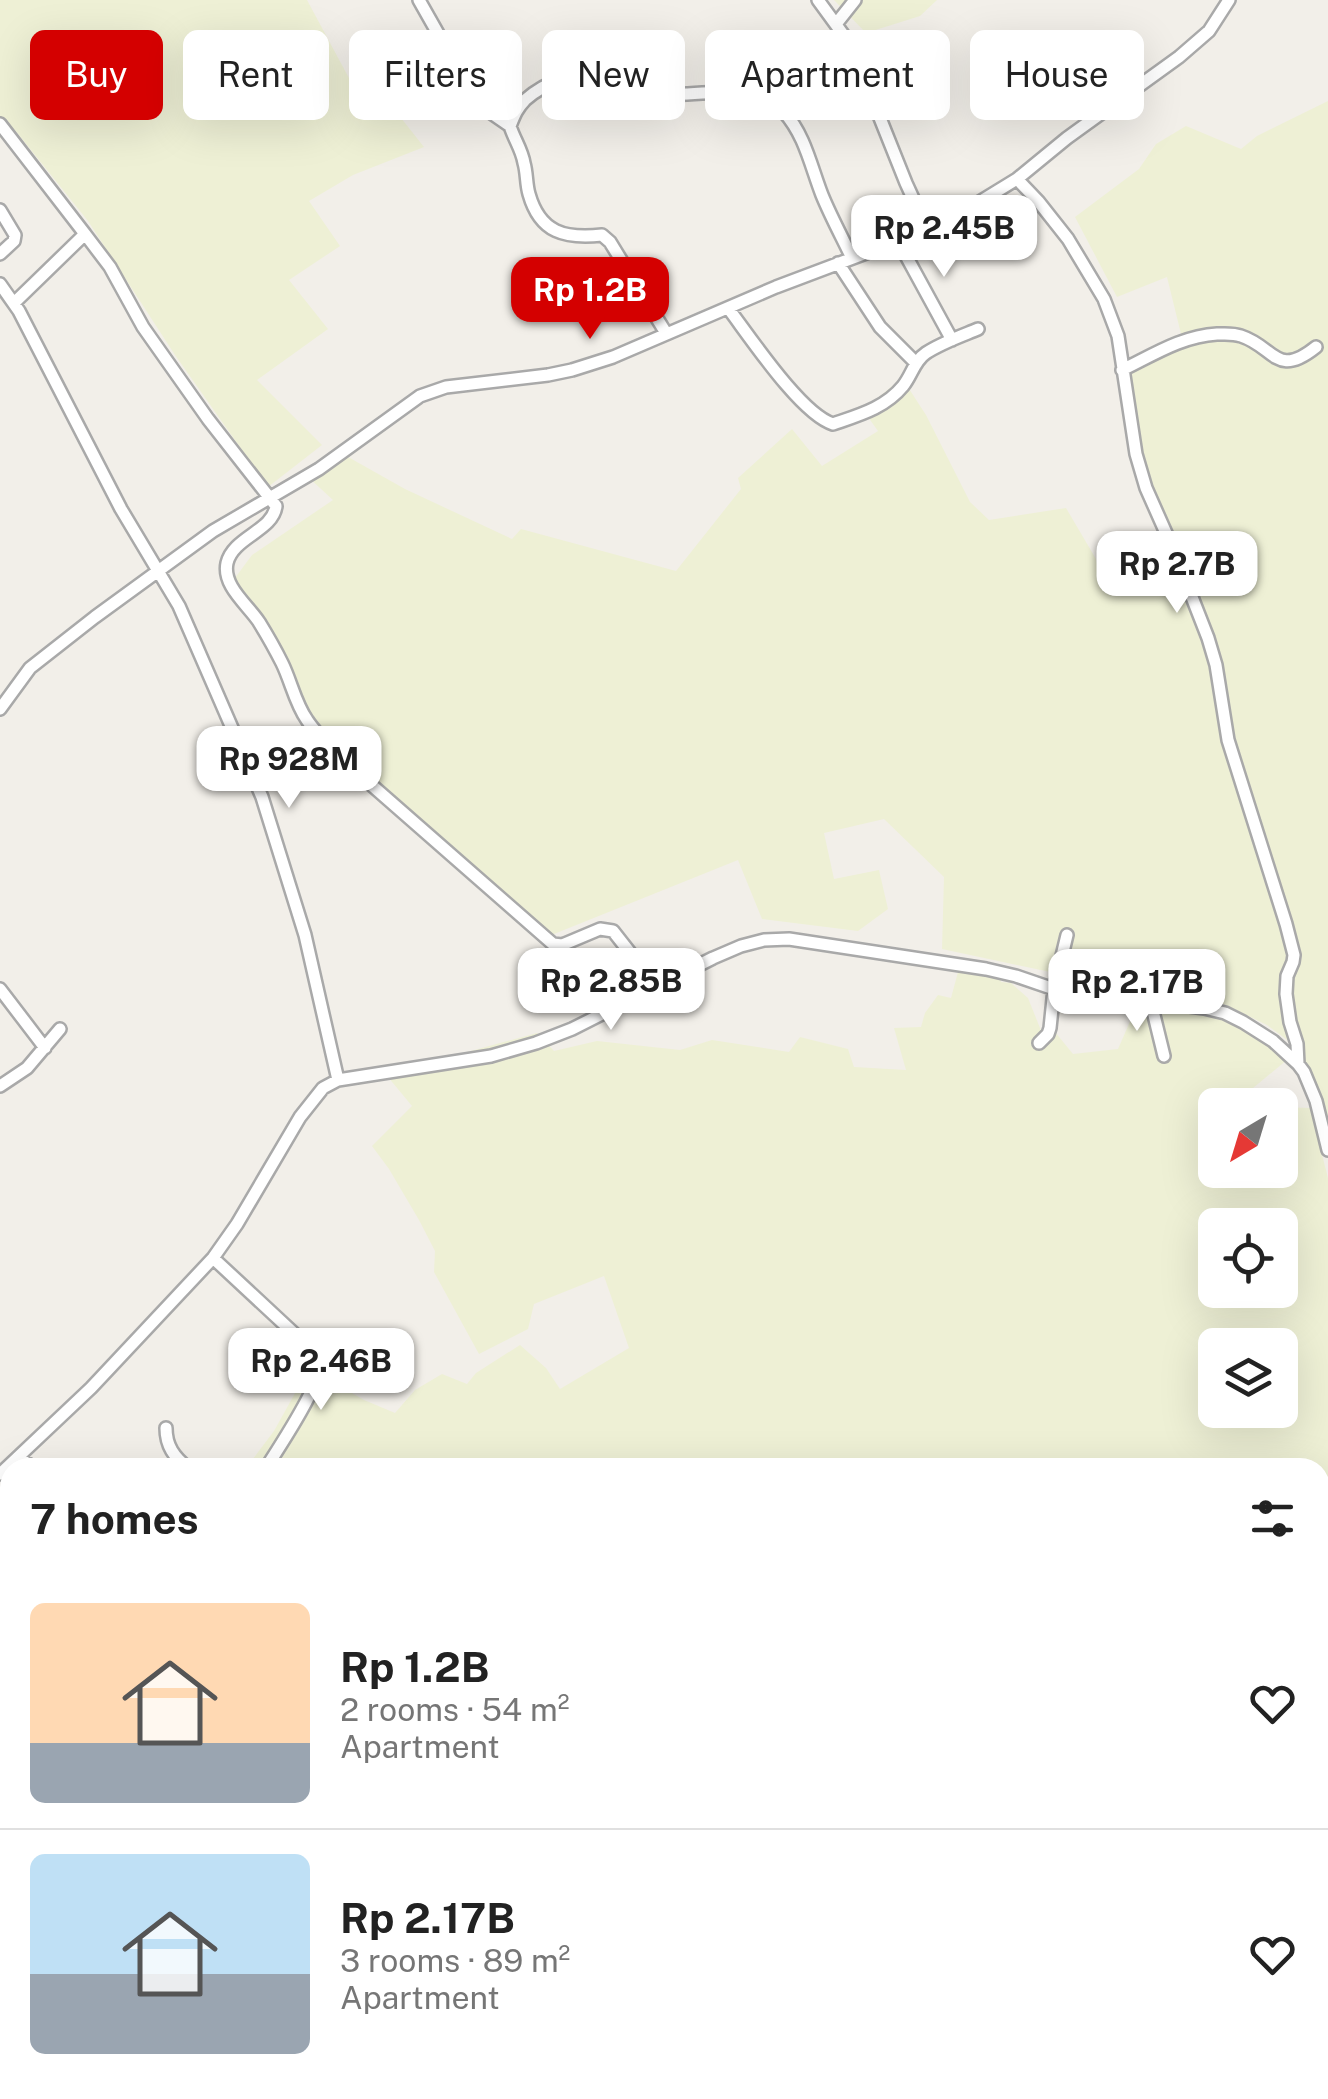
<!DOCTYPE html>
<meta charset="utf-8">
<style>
:root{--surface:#fff;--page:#f2f2f2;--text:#222;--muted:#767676;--line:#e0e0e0;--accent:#d40000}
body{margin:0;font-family:"Public Sans",sans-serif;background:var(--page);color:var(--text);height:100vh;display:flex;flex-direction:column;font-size:38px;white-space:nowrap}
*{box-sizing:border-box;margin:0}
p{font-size:32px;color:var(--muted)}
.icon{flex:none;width:55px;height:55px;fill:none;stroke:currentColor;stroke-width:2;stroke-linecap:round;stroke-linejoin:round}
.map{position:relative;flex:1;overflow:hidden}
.side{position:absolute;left:0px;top:1458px;width:1330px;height:642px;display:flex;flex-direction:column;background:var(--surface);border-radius:30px 30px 0 0;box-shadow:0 10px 40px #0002}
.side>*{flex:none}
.top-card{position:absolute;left:30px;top:30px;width:1270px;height:90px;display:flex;gap:20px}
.needle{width:65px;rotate:218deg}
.fabs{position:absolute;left:1198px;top:1088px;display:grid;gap:20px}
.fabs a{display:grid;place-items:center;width:100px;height:100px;border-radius:15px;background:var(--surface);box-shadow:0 10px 40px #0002;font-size:50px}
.price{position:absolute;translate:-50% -85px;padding:0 22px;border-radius:20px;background:#fff;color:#222;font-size:32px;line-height:65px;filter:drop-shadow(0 2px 5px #0008)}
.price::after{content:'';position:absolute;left:50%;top:60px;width:30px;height:22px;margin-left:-15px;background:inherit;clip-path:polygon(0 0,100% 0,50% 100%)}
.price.active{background:var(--accent);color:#fff}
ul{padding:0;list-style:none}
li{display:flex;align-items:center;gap:30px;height:250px;padding:0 30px}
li+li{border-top:2px solid var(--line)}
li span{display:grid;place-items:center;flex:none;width:280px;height:200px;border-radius:15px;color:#555}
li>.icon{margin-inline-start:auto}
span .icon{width:120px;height:120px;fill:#fffc;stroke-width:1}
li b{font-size:42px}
h2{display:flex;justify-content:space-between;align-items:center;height:120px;padding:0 30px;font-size:42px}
.pill{padding:0 35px;border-radius:15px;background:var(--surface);box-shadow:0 10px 40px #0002;font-size:35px;line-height:90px}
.pill.active{background:var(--accent);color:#fff}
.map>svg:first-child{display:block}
</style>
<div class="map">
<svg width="1328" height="2099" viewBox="0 0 1328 2099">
<rect width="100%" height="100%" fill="#f2efe9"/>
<path fill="#eef0d5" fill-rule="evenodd" d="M0,0H307L350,80L367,75L424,147L353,175L309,201L340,246L289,280L328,329L257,380L322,445L268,487L175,355L88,221L14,129L0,138Z
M834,0H937L920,16L866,33Z
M1328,101V1119L1319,1088L1290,1042L1267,1025L1199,992L1129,982L1088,980L942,949L944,877L884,819L824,833L834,879L879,870L888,909L858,931L762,919L738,860L549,936L324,744L270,640L232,582L252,555L333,500L308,477L341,453L405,489L512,539L521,529L676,571L741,489L738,478L792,429L822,466L878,431L863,410L902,378L926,415L970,502L989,520L1066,508L1096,559L1101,581L1162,557L1145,463L1122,371L1183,342L1167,277L1117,297L1075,217L1139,169L1156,144L1186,126L1241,149L1257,136Z
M961,961L999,968L1001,982L1011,983L1028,998L1044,1038L1055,1032L1073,1054L1118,1049L1139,1001L1219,1010L1293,1055L1241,1098L1254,1105H1215V1170H1280V1107L1310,1108L1328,1178V2099H751L747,2090H1320V1468H246L274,1431L309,1368L364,1400L395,1413L415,1390L442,1374L467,1384L476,1373L520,1345L546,1368L560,1389L629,1348L604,1276L534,1304L528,1329L479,1354L434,1272L435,1251L419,1220L389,1169L372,1146L412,1106L383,1071L471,1051L537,1033L554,1051L597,1041L680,1050L712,1040L789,1052L800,1037L848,1049L854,1067L906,1070L894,1028L921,1027L925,1013L938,995L951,998ZM1215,1225H1280V1290H1215ZM1215,1345H1280V1410H1215Z"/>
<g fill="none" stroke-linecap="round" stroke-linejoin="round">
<g stroke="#a9a9a9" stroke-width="16">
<path id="minor" d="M419,0L449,53L465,95L510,126
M818,0L845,37L856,58L906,183L927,229
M836,24L855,0
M0,124L85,234L14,303
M1017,179L1038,201L1068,239L1104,299L1118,336L1136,454L1146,488L1174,551L1208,638L1216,665L1228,740L1286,924L1294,955L1293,962L1287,976L1286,994L1290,1022L1297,1044L1298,1064
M0,210L15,235L14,241L0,254
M85,234L110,267L143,327L208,419L276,506C273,531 233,537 227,563C222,586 248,605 259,622C267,635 275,649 282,663C291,681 295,703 307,720C317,735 330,747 343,760L553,944L562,945L600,929L613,931L657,987
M898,241L952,340
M838,263L880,327L916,363
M0,284L19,311L121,509L179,606L262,797L305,935L338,1080
M728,308C750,337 801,414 833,424C859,415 885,408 903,386C912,375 914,361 926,353C941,343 961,336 978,329
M666,333L610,242L602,235C565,239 540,233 529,194C526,184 527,173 524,163C522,150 514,139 510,126C514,116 517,108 525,100C544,83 585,65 611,73C632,79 641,92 667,94C705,97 756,79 784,112C805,135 811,167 822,195C831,217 842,237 852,258
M1122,370C1153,355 1182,336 1217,334C1225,334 1233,333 1241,336C1275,347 1276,379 1316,347
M0,709L30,668L95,617L213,531L319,469L420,396L446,387L548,375L572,370L613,357L776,287L898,241L968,209L1017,179L1067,138L1179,57L1209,31L1229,0
M0,989L45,1048
M1151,1003L1164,1056
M1039,1043L1048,1034L1050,1028L1054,989L1067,935
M0,1086L27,1068L60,1029
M213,1258L313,1351C315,1355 318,1362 319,1367C320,1386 278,1449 266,1468
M166,1428C166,1446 174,1457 188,1468
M19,1457L33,1468
M0,1474L91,1388L213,1258L237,1224L300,1117L323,1088L338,1080L491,1056L536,1043L572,1029L713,958L741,946L764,940L789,939L986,969L1016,976L1054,989L1151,1003L1175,1004L1204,1008L1225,1013L1243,1022L1273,1041L1298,1064L1304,1072L1316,1101L1328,1150
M0,1645L10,1654
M0,1692L10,1685
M0,1769L10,1759
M0,1780L10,1797
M472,2090L480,2099"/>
</g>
<use href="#minor" stroke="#fff" stroke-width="11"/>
</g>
</svg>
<div class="fabs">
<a><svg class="needle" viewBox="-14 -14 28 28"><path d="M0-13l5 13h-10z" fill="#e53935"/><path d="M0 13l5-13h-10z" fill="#767676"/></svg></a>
<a><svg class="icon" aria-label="locate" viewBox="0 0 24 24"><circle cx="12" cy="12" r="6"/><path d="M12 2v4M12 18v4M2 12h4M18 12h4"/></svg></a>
<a><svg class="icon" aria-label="layers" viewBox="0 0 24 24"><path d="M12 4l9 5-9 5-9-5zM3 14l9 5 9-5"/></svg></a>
</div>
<b class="price" style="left:944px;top:280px">Rp 2.45B</b>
<b class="price active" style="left:590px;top:342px">Rp 1.2B</b>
<b class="price" style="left:1177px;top:616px">Rp 2.7B</b>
<b class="price" style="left:289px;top:811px">Rp 928M</b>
<b class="price" style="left:611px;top:1033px">Rp 2.85B</b>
<b class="price" style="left:1137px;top:1034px">Rp 2.17B</b>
<b class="price" style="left:321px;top:1413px">Rp 2.46B</b>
<div class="top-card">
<a class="pill active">Buy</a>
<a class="pill">Rent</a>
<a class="pill">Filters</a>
<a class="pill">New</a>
<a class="pill">Apartment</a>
<a class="pill">House</a>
</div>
<section class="side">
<h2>7 homes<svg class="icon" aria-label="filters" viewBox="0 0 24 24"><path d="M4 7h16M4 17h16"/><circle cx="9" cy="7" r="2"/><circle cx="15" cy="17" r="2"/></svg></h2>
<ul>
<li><span style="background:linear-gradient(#ffd9b3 70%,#9aa5b1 0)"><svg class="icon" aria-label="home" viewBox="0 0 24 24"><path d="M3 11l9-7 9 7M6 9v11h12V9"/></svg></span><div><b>Rp 1.2B</b><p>2 rooms · 54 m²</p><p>Apartment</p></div><svg class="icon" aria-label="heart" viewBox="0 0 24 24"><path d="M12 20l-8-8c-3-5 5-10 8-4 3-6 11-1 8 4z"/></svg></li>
<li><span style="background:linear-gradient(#bfe0f5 60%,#9aa5b1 0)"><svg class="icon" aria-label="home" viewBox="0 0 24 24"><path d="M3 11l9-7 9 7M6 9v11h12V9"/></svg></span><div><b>Rp 2.17B</b><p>3 rooms · 89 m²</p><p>Apartment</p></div><svg class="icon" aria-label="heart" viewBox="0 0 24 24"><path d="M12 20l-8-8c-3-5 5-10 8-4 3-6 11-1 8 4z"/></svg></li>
</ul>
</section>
</div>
